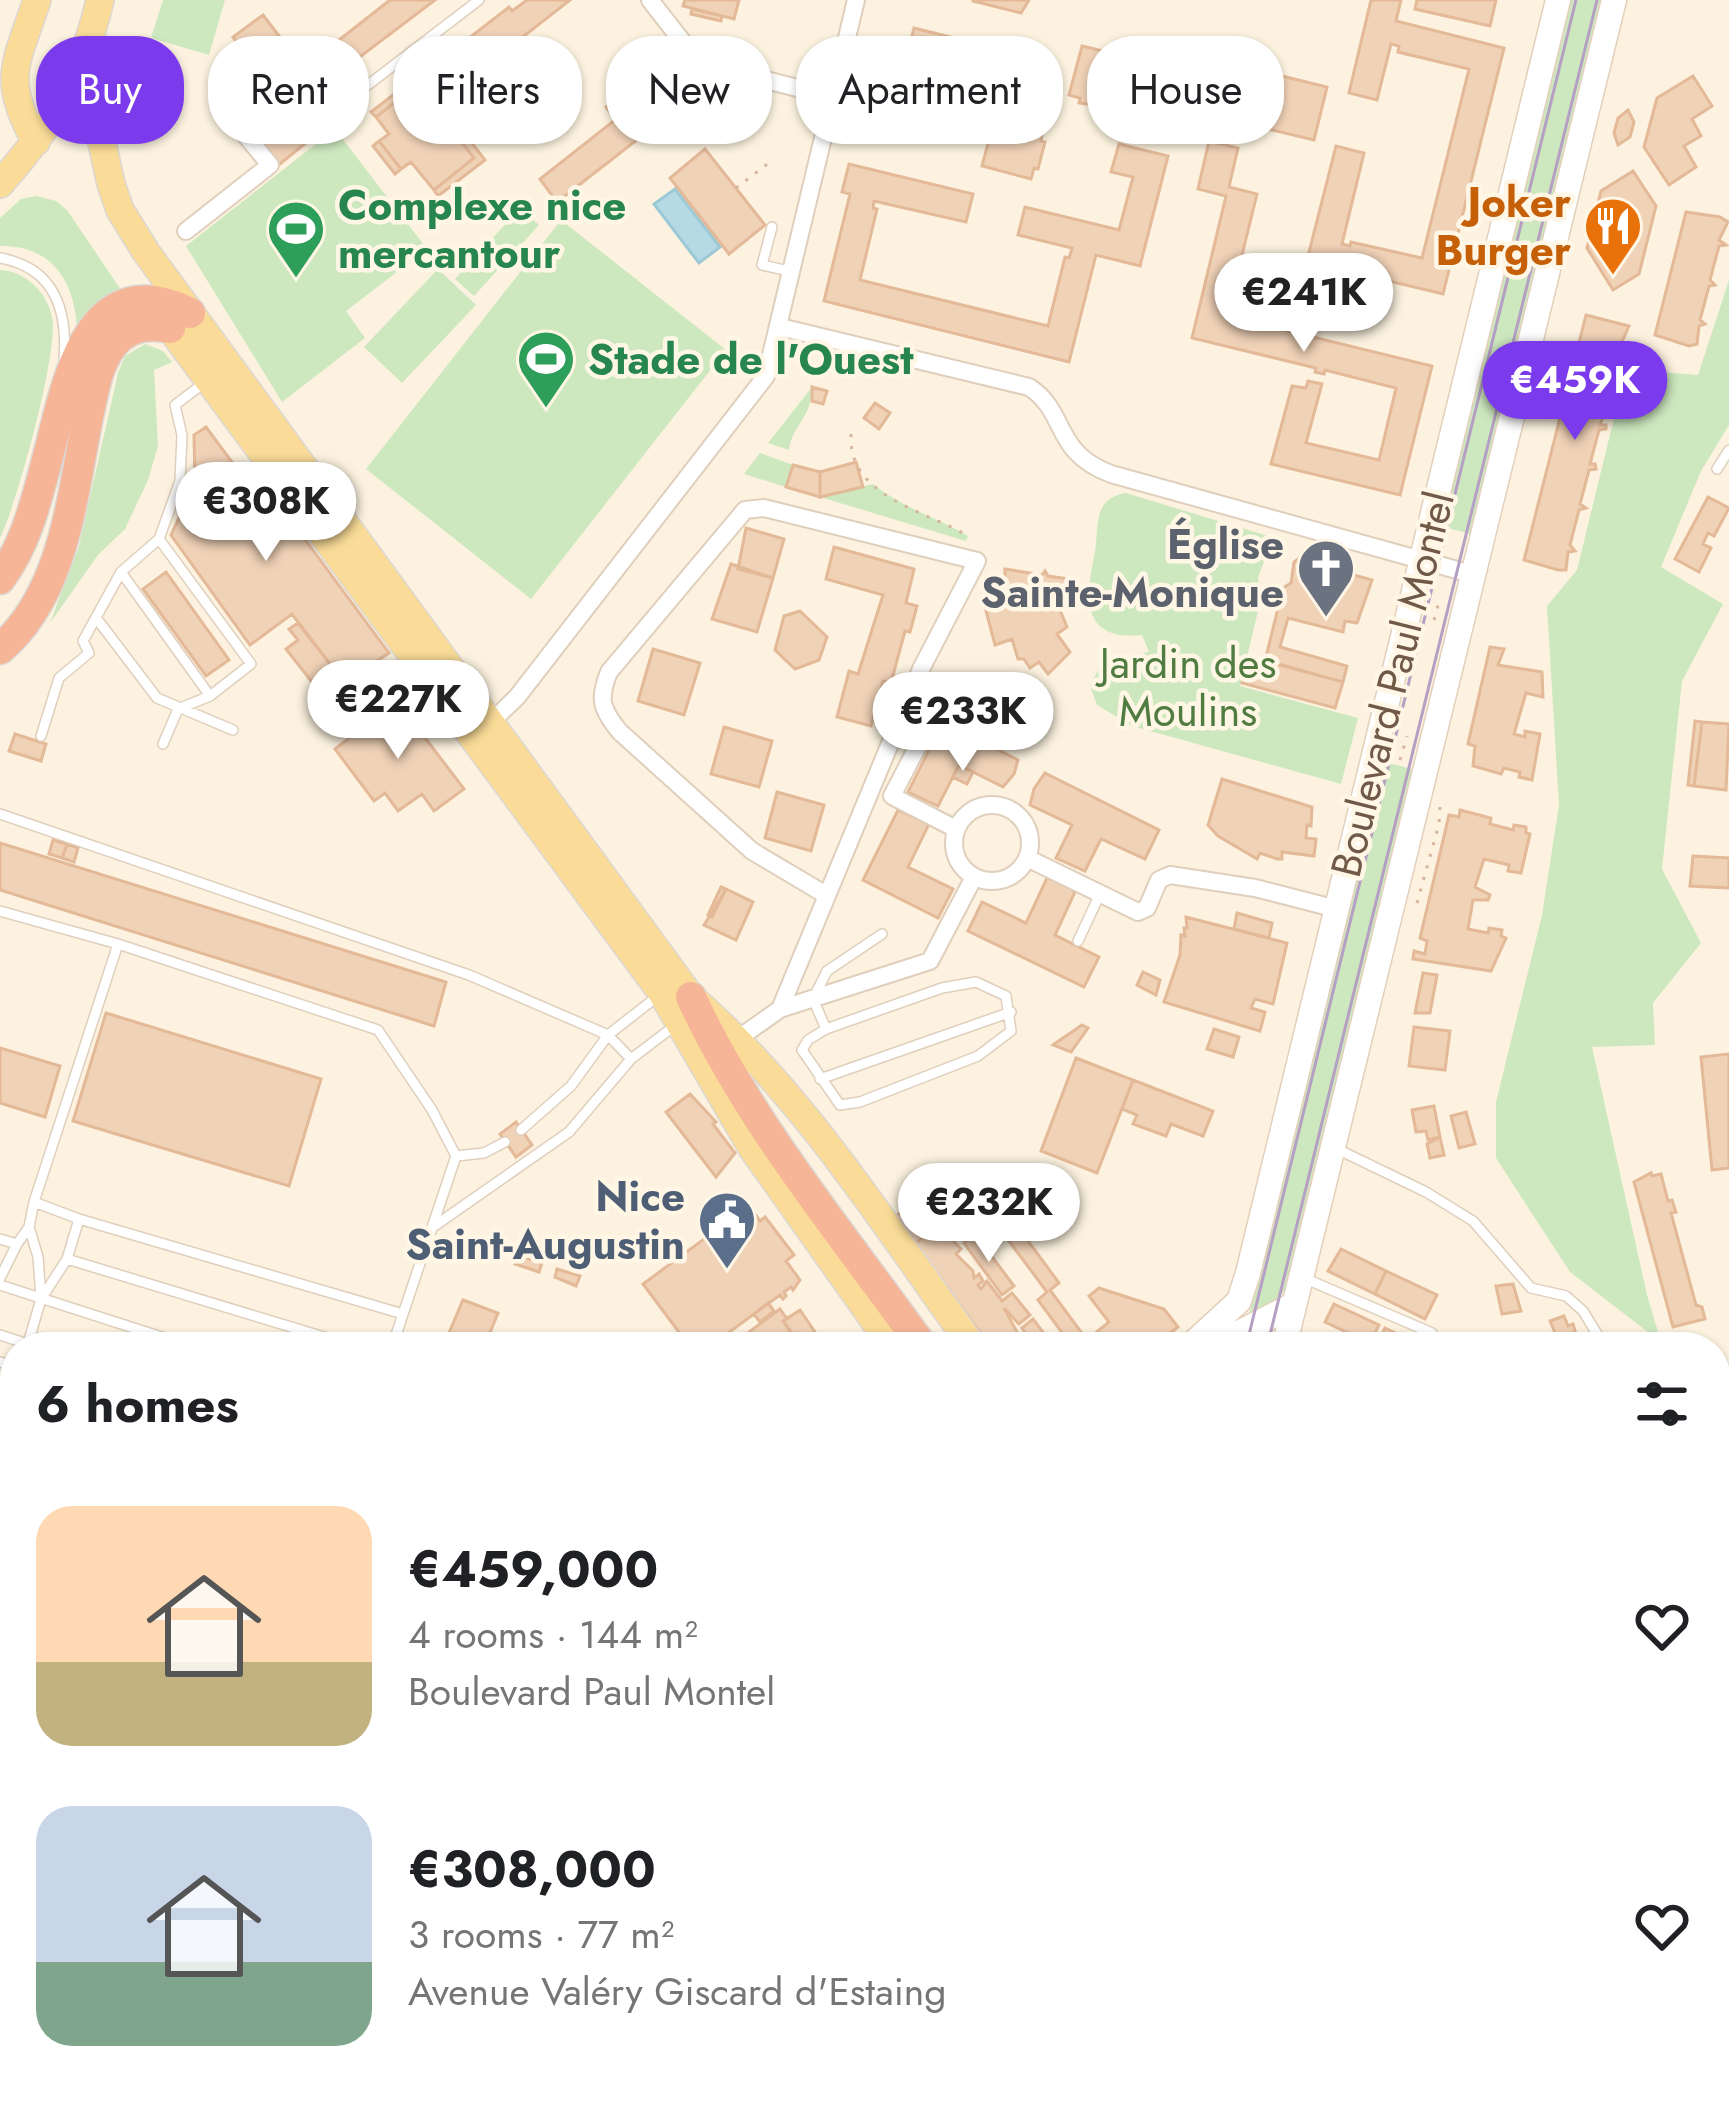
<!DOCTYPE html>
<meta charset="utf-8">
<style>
:root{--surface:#fff;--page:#f6f6f6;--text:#202124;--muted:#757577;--accent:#7c3aed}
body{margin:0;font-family:Jost,sans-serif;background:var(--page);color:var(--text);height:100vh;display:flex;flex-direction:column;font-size:45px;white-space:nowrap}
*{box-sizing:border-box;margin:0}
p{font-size:39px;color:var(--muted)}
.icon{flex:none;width:66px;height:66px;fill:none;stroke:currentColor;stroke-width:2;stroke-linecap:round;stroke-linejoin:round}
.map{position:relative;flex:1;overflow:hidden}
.panel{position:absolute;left:0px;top:1332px;width:1731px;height:771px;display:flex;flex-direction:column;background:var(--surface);border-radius:48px 48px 0 0;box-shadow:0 3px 9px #0004}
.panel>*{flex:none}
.hud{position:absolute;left:36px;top:36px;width:1659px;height:108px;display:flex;gap:24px}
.price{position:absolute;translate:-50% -102px;padding:0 27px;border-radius:42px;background:#fff;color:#222;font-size:39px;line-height:78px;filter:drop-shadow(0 3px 6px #0008)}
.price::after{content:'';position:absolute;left:50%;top:72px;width:36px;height:27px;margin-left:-18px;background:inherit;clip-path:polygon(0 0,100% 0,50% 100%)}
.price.on{background:var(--accent);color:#fff}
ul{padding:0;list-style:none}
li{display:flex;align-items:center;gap:36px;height:300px;padding:0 36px}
li span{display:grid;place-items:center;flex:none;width:336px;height:240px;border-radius:36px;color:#555}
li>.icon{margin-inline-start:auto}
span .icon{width:144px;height:144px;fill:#fffc;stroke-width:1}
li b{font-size:51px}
h2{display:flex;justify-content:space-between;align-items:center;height:144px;padding:0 36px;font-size:51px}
.pill{padding:0 42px;border-radius:48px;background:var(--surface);box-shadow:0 3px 9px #0004;font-size:42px;line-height:108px}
.pill.on{background:var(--accent);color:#fff}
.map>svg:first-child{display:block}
</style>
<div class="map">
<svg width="1729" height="2101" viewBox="0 0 1729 2101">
<rect width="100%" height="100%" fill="#fcf2df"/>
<path fill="#cde8bf" d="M163,0H225L209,55L151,38Z
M1571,0H1601L1471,534L1443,527Z
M335,129L427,249L346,311L365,338L282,402L186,246Z
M36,196L56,201L67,210L125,296L77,335C77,286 55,245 0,246V218L21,199Z
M520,208L539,225L509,258L490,241Z
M561,220L726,350L531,599L366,469Z
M485,246L504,263L474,296L455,279Z
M438,269L476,305L402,383L364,347Z
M0,270C25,271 47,292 52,317C59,352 17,504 0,538Z
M1729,280V425L1701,471L1661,567L1723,604L1682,681L1662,869L1701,943L1653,1003L1655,1045L1592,1047L1647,1295L1661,1342L1570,1272L1496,1158V1102L1542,915L1559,805L1547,606L1577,570L1626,369L1698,375Z
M145,344L163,351L172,362L154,370L158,446L148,480L125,529L98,555L50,623L79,546L118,373L125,356Z
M812,387C812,418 792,425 789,450L768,443Z
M760,453L793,465L786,487L744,474Z
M873,484C903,508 936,517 968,536L966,541L820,497Z
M1126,493L1268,536L1270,547L1258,577L1261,599L1240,686L1358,718L1341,784L1132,726L1097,705L1090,685L1103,662L1149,652L1142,635C1084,641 1084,601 1094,557C1098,541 1095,522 1102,508C1107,498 1116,495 1126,493Z
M1385,762L1412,769L1286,1288L1273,1307L1247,1323Z"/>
<path fill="#b5dae4" stroke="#9bc9d6" stroke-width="3" d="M675,189L720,247L699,263L654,204Z"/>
<path fill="#f0d2b7" stroke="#e3b998" stroke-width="3" d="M390,0H435L332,78L316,58Z
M527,0H570L520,39L525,46L489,74L464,42L509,7L512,11Z
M685,0H739L734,19L683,6Z
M1029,0L1021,13L973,1V0Z
M1371,0H1401L1396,21L1504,48L1443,294L1335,268L1334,275L1305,268L1336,146L1364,153L1342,244L1350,246L1351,242L1422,258L1469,69L1398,52L1399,46L1391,44L1377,100L1349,93Z
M1417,0H1496L1490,26L1415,9Z
M692,9L722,16L721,21L691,14Z
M263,15L338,113L317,135L310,125L305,129L312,138L276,167L238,116L251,105L230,82L253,64L233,37Z
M914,28L963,40L959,59L963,60L956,88L952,87L949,97L900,85Z
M525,46L530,53L494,81L489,74Z
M1082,46L1140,60L1127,109L1079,103L1080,98L1069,95Z
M419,75L485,160L438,196L434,190L474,158L417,85L376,117L371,112Z
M1278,75L1327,87L1314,140L1264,128Z
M1693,76L1712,106L1692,119L1701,136L1684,146L1696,167L1669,185L1644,147L1657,98Z
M643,78L649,85L611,114L606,107Z
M678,83L694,102L685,109L683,106L650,137L647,132L557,202L540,179L615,120L611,114L649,85L659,98Z
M417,85L474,158L434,190L411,162L401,169L379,141L389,134L376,117Z
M997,109L1045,121L1041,141L1045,142L1038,169L1034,168L1031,179L982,166Z
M1628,110L1634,122L1630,137L1618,145L1614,133L1618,118Z
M379,141L401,169L395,174L373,146Z
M1209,141L1238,148L1229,187L1257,194L1227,316L1432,366L1400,495L1271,464L1292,386L1306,388L1308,381L1322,384L1306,443L1379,460L1396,388L1325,370L1324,374L1315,372L1316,368L1192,338L1226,196L1198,189Z
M1119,144L1168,156L1140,266L1096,255L1069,362L824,301L850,194L842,192L849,164L973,194L966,222L874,201L873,208L877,209L860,280L1048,326L1065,257L1069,258L1072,248L1018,235L1025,207L1119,230L1133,177L1111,172Z
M705,149L765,225L729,254L670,178Z
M1633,171L1656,206L1639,274L1613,290L1587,248L1601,191Z
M1686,212L1720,217L1728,222L1719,240L1726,245L1719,246L1710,280L1715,285L1709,286L1700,320L1705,324L1699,326L1697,344L1689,346L1655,335Z
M1586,315L1629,326L1621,344L1627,348L1620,350L1612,377L1611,384L1617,388L1609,389V400L1600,425H1606V429L1599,430L1590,464H1595L1596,469L1589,470L1580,504L1586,508L1579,510L1570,545L1575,551L1568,552L1566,570H1558L1524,560Z
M812,387L827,391L823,404L812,401Z
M875,403L890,413L879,429L864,418Z
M206,427L254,492L264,484L389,653L344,682L292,614L250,645L171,535L195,483L194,435Z
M856,462L863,487L820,497V472Z
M793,465L820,472V497L786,487Z
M1708,497L1729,508L1714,536L1708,533L1703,544L1711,548L1699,572L1675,559Z
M746,528L784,539L773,578L738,569Z
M834,547L914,569L906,603L917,606L910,632L905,631L891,683L883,681L871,726L837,717L849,671L858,674L883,595L826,579Z
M1298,559L1372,580L1357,623L1345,621L1343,632L1288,618L1280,647L1347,666L1343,682L1265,661L1283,588L1291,583L1294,562Z
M731,564L773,578L757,632L712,619Z
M1005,569L1042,575L1045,571L1048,576L1069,579L1066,599L1057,603L1067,627L1057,634L1070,652L1048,674L1039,662L1030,668L1024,659H1018L1012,639L995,645L985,607L1005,603Z
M166,572L229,660L206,676L143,589Z
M800,611L827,637L819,660L795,669L775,650L784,616Z
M298,623L344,682L323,696L286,649L298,640L289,629Z
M1490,647L1504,649L1498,665L1542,672L1543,697L1526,693L1514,734L1525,737V731L1540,734L1532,780L1519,777L1520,772L1504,768L1501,774L1473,766L1475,746L1468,744Z
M653,649L700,663L684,715L638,701Z
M1275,663L1343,682L1335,708L1242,683L1246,669L1272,675Z
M344,686L353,698L332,713L324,702Z
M397,701L464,789L434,811L422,794L398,811L385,793L374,801L335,749Z
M1695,721L1702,722L1694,786L1688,785Z
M943,722L1018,760L1014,774L1003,787L959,765L938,806L908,792Z
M1702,722L1729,724L1726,790L1694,786Z
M724,727L772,741L759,787L711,774Z
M15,734L46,744L41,761L9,751Z
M959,765L973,772L967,784L953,777Z
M1045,773L1159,830L1145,859L1101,839L1085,871L1056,858L1072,825L1030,805L1034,789Z
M1222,779L1312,807L1311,826L1307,825L1306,838L1316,839L1314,856L1282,852V859H1277L1260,853L1257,859L1218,836L1208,825Z
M777,792L824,805L811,851L765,838Z
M898,810L929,824L908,867L953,889L938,918L863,880Z
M1460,810L1491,818L1490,824L1513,830L1514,825L1526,827V833L1530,834L1521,873L1508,871L1509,865L1484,859L1475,887L1490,895L1488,900H1473L1468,929L1488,933L1489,928L1502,930L1501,936L1506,938L1491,971L1413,959L1414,951L1425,954L1427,941L1420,938L1449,815L1459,817Z
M53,840L67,844L62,858L49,854Z
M0,843L446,982L434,1026L0,890Z
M67,844L78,848L74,862L62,858Z
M1693,856L1729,858V888L1690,886Z
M1047,878L1063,882L1075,892L1055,935L1099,957L1084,987L968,931L982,902L1026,923Z
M721,887L726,889L712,917L708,915Z
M726,889L753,902L736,940L704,925Z
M1237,913L1272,923L1269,938L1234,929Z
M1186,917L1287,943L1273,1004L1255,999L1251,1008L1265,1012L1260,1031L1164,1002L1180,955L1181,935L1185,936L1184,928H1187Z
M1143,972L1160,980L1156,995L1137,985Z
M1423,973L1437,975L1430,1013H1415Z
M106,1013L321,1079L289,1186L73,1121Z
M1082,1025L1088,1028L1071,1052L1053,1045Z
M1414,1027L1450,1031L1445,1070L1409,1066Z
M1214,1029L1239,1037L1233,1057L1207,1049Z
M0,1048L60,1066L45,1117L0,1103Z
M1729,1054V1168L1712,1170L1701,1057Z
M1076,1058L1133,1080L1097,1173L1041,1151Z
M1133,1080L1213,1111L1203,1136L1171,1124L1166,1136L1133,1124L1137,1115L1122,1109Z
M690,1094L716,1122L713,1124L735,1153L716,1177L666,1112Z
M1434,1106L1440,1137L1428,1140L1426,1131L1416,1132L1412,1110Z
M1466,1112L1475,1144L1459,1148L1451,1116Z
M516,1122L532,1145L516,1157L500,1134Z
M1440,1137L1444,1155L1430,1158L1427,1144Z
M1651,1173L1652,1176L1661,1174L1668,1201L1672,1200L1676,1212L1671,1213L1696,1305L1702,1307L1705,1319L1673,1327L1634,1182Z
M916,1180L935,1205L931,1207L916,1186L905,1194L902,1191Z
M916,1186L945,1219L938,1225L961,1249L956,1254L973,1271L974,1278L979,1274L983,1281L978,1285L981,1289L987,1281L1002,1301L1012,1293L1030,1315L1019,1324L1004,1308L1017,1332L1015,1334L1018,1338L1023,1334L1028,1341L1024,1347H991L915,1244L926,1235L905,1208L911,1203L905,1194Z
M749,1206L760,1221L765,1217L794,1255L786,1261L800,1280L793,1290L791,1287L784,1292L786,1296L783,1299L780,1295L709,1347H690L643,1284Z
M905,1209L926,1235L915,1244L895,1217Z
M1004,1216L1008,1222L1012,1219L1059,1283L1050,1290L1084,1336L1071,1345L1038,1300L1047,1292L1000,1229L996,1232L992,1225Z
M975,1234L1014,1286L1002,1295L964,1243Z
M1341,1249L1386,1271L1375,1294L1328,1271Z
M518,1255L542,1263L539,1272L515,1264Z
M557,1269L580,1276L576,1286L555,1277Z
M1386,1271L1437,1295L1425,1319L1375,1294Z
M1513,1284L1521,1311L1502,1314L1496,1286Z
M1099,1288L1164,1309L1178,1327L1152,1347H1078L1109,1322L1089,1296Z
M463,1300L498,1313L484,1347H443Z
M768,1303L774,1311L760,1322L754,1314Z
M1334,1304L1379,1325L1370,1343L1325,1322Z
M780,1309L787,1319L783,1321L801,1347H729Z
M800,1310L817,1335L802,1346L783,1321Z
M1564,1316L1568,1326L1573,1324L1578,1341L1561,1347L1550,1321Z
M1033,1319L1054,1347H1035L1022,1328Z
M1385,1328L1425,1347L1376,1346Z
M1729,1504V1529L1718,1532L1716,1508Z
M4,1506L15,1509V1565L0,1561V1521Z
M0,1607L15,1611V1703L0,1698Z
M0,1745L15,1750V1808L0,1803Z
M58,2088H72L70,2101H55Z
M72,2088H166L210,2101H70Z
M998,2088H1195L1239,2101H1045Z
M1648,2088H1676L1680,2101H1653Z
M1627,2091L1629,2101L1581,2100Z"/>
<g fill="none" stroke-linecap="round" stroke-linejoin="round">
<g stroke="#dfcfbc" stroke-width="12">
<path id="lane" d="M347,101L479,0
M772,227L762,265L793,272
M0,258C55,268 68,310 64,361
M1717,469L1729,450
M159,539L251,664L210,696L178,709L163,744
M121,572L210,696
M97,619L157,698L233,730
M41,736L59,678L89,653L83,641L121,572L159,539L180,481L182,435L175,405L204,383
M0,814L469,975L608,1035L631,1059
M0,911L118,944
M1078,941L1100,894
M826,1029L942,988L976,982L1006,996L1011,1031L978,1056L860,1102L840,1105L802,1050L808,1040L826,1029L813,999L827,971L882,934
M820,1079L1011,1012
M521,1130L571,1086L608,1035L658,996
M1337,1149L1426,1192L1473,1221L1531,1288L1566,1296L1583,1311L1605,1347
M456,1156L484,1153L505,1142
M79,1219L403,1314
M29,1227L38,1257L41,1298
M433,1227L569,1132L631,1059L677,1024
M0,1239L17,1244L29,1227L34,1202
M67,1259L357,1347
M0,1278L17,1244
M1306,1279L1432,1333L1434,1347
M0,1285L193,1347
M0,1335L37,1347
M27,1347L41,1299L67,1259L79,1219L34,1202L118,944L378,1030L432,1110L456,1156L392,1347
M0,1362L15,1367
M0,1435L15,1385
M0,1465L15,1470
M0,1590L15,1594
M0,1711L15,1716
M0,1841L15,1846
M53,2101L56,2088
M876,2101L887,2088"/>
</g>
<g stroke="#dfcfbc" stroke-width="20">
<path id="street" d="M650,0L696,59L710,66L833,97
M186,231L270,165L229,115
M780,327L1029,387C1068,412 1052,452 1111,474L1475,575
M492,721L517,697L766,376L856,0
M954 843a38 38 0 1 1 76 0a38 38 0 1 1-76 0Z
M956,829L892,796L940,703L987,725
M1027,858L1138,912L1147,908L1159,880L1170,875L1255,888L1337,909
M780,1009L930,961L974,877
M739,1038L780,1009L921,669L977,561L764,508L745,510L609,672C598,699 601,709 620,732L752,851L826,895
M1729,1375C1721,1401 1720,1421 1729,1446
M865,2101L876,2088"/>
</g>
<g stroke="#e4d0ba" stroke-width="27">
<path id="secondary" d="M1189,1347L1239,1301L1248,1273L1558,0
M1212,1347L1293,1305
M1284,1347L1614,0"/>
</g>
<g stroke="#ddd7d3" stroke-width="30">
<path id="primary" d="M84,60L111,184L120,210L146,252L691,997C805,1096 885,1226 973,1347
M36,142C0,78 17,62 37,0
M0,184C53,124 82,78 100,0
M170,328L662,993L752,1148L893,1347
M0,1992L15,2000
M266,2088L309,2101
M1434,2088L1446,2101
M1499,2088L1508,2101"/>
</g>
<g stroke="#ddd7d3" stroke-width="33">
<path id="highway" d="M0,579C26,544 36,502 47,460C66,390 84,260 190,313
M0,649C65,594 72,495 88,417C93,394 97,365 112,346C126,327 148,323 170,328
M691,997C749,1123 842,1234 923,1347
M1470,2088L1480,2101"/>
</g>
<path stroke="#d5b59b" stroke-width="3" stroke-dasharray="3 9" stroke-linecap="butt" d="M736,188L770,162
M851,434C847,497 927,511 968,536
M1434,620L1440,598
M1400,760L1407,736
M1417,903L1439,824L1440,807
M0,2053L15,2041
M202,2088L225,2095
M478,2088L522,2101
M582,2088L627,2101
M623,2088L663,2100L667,2088
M1255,2088L1299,2101
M836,2101L847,2088
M954,2101L965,2088"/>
<use href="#lane" stroke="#fff" stroke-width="9"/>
<use href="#street" stroke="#fff" stroke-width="16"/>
<use href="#secondary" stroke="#fff" stroke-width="24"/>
<use href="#primary" stroke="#fadc98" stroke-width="27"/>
<use href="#highway" stroke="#f5b596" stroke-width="30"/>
<path stroke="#b59fc3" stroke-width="3" d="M1246,1347L1576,0
M1267,1347L1597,0
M1302,2088L1346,2101
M1340,2088L1384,2101
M917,2101L928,2088"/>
<path stroke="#b59fc3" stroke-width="6" stroke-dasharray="18 12" stroke-linecap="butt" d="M0,1936L15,1941
M513,2088L558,2101
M551,2088L596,2101"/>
<path stroke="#d5b59b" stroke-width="3" stroke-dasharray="3 9" stroke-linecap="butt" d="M582,2101L586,2088"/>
</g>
<defs>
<g id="restaurant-pin" transform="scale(3)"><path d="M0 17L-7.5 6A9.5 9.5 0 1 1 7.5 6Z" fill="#e8710a" stroke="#fff6e5"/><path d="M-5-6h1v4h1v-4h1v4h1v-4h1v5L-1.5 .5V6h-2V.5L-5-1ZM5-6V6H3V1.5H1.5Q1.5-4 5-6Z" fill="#fff"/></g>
<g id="stadium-pin" transform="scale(3)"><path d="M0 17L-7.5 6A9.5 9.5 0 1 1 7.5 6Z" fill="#2e9e5b" stroke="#fff6e5"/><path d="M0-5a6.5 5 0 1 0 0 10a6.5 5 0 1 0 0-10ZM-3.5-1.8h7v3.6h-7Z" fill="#fff"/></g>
<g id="church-pin" transform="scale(3)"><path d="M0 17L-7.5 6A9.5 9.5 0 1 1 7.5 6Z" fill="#6b7280" stroke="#fff6e5"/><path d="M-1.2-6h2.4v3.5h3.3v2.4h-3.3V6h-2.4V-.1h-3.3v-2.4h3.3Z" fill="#fff"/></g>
<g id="civic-pin" transform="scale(3)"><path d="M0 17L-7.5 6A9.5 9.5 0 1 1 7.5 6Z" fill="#5c6f8a" stroke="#fff6e5"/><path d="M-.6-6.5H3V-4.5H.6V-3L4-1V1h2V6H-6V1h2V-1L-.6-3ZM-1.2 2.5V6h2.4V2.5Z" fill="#fff"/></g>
</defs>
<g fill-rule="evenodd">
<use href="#restaurant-pin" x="1613" y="226"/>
<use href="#stadium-pin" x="296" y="229"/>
<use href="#stadium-pin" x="546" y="359"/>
<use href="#church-pin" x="1326" y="568"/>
<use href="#civic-pin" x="727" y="1220"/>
</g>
<g text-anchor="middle" stroke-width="9" stroke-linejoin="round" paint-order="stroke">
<g font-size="42" font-weight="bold" fill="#c56008" stroke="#fff6e5" text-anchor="end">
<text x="1571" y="217">Joker<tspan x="1571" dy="48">Burger</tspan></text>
</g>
<g font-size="42" font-weight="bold" fill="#27864d" stroke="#fff6e5" text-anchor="start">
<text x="338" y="220">Complexe nice<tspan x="338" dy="48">mercantour</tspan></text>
<text x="588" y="374">Stade de l'Ouest</text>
</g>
<g font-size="42" font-weight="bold" fill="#5b616d" stroke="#fff6e5" text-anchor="end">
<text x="1284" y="559">Église<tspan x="1284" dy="48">Sainte-Monique</tspan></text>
</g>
<g font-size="42" fill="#507c42" stroke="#fff6e5">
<text x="1188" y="678">Jardin des<tspan x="1188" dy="48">Moulins</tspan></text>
</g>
<g font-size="42" fill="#715948" stroke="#fff6e5">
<text transform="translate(1392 684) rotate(-76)" y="15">Boulevard Paul Montel</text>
</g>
<g font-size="42" font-weight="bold" fill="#4e5e75" stroke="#fff6e5" text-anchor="end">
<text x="685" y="1211">Nice<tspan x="685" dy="48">Saint-Augustin</tspan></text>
</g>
</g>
</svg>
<b class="price" style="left:1304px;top:355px">€241K</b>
<b class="price on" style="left:1575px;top:443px">€459K</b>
<b class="price" style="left:266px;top:564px">€308K</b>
<b class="price" style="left:398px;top:762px">€227K</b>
<b class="price" style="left:963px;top:774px">€233K</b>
<b class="price" style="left:989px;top:1265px">€232K</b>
<div class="hud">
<a class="pill on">Buy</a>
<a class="pill">Rent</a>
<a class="pill">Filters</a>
<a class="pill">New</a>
<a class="pill">Apartment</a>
<a class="pill">House</a>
</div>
<section class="panel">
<h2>6 homes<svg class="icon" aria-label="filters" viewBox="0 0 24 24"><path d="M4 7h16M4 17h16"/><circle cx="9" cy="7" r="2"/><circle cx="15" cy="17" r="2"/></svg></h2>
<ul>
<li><span style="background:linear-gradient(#ffd9b3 65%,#c2b280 0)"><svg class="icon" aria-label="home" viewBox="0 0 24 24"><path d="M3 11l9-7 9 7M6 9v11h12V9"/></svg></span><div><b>€459,000</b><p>4 rooms · 144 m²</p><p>Boulevard Paul Montel</p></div><svg class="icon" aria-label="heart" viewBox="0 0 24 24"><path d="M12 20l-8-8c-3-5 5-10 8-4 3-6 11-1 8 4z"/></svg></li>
<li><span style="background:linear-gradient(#c9d6e8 65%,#7fa58c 0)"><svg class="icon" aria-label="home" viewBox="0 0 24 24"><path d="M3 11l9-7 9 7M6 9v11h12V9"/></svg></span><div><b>€308,000</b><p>3 rooms · 77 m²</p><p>Avenue Valéry Giscard d'Estaing</p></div><svg class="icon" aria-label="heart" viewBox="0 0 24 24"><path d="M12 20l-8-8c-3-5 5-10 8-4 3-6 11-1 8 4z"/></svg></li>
</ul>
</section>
</div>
